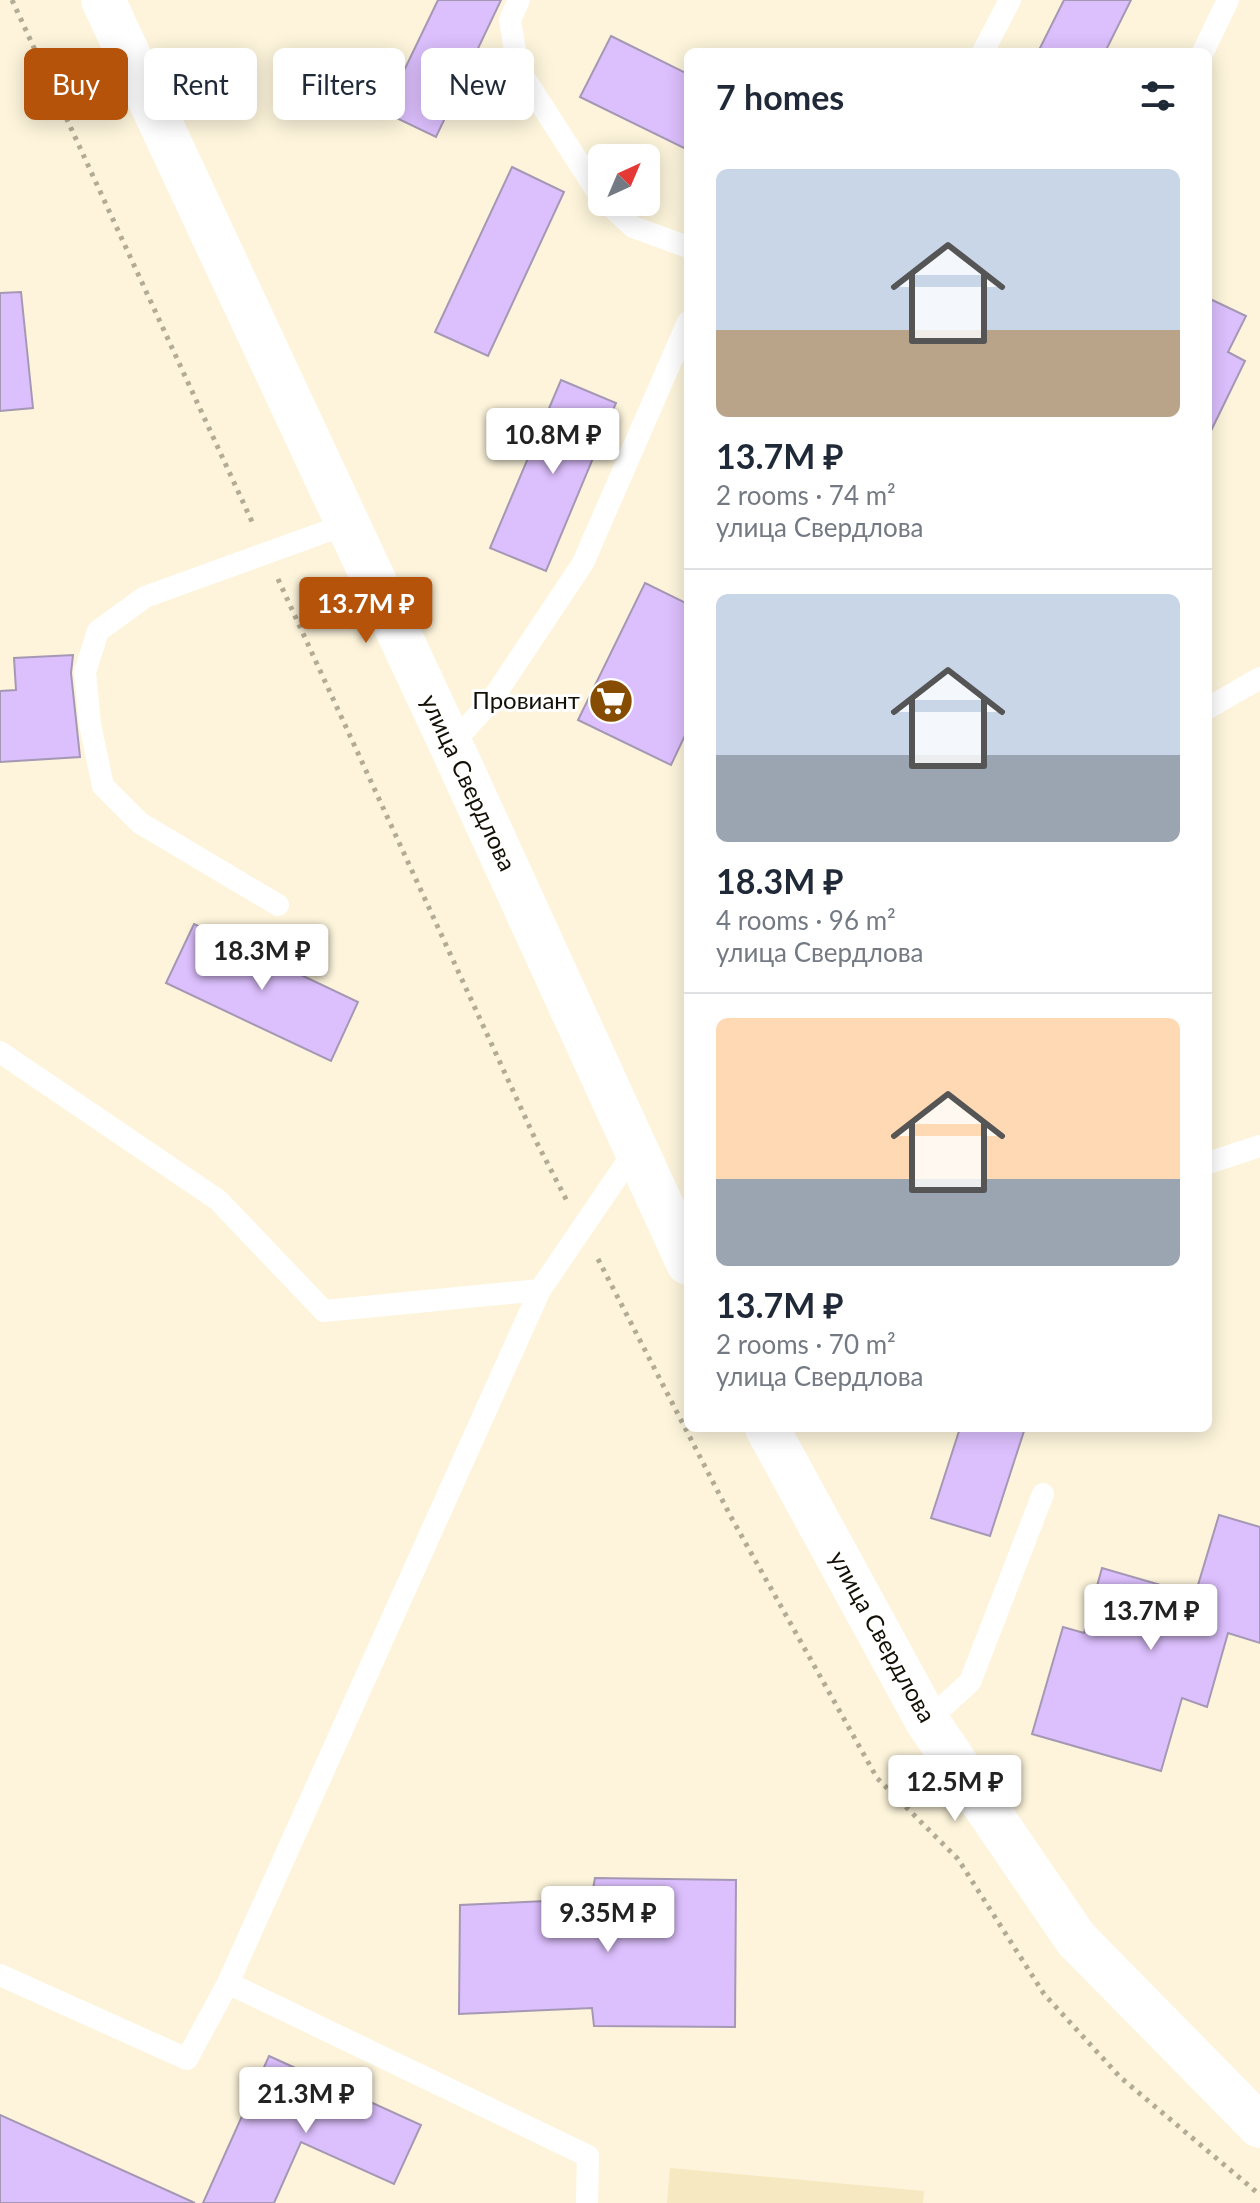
<!DOCTYPE html>
<meta charset="utf-8">
<style>
:root{--surface:#fff;--page:#f2f2f3;--text:#1f2937;--muted:#747a83;--line:#e0e1e3;--accent:#b45309}
body{margin:0;font-family:Lato,sans-serif;background:var(--page);color:var(--text);height:100vh;display:flex;flex-direction:column;font-size:30px;white-space:nowrap}
*{box-sizing:border-box;margin:0}
p{font-size:26px;color:var(--muted)}
.icon{flex:none;width:44px;height:44px;fill:none;stroke:currentColor;stroke-width:2;stroke-linecap:round;stroke-linejoin:round}
.map{position:relative;flex:1;overflow:hidden}
.panel{position:absolute;left:684px;top:48px;width:528px;height:1384px;display:flex;flex-direction:column;background:var(--surface);border-radius:12px;box-shadow:0 4px 20px #0003}
.panel>*{flex:none}
.top-card{position:absolute;left:24px;top:48px;width:540px;height:72px;display:flex;gap:16px}
.needle{width:52px;rotate:44deg}
.controls{position:absolute;left:588px;top:144px;display:grid;gap:16px}
.controls a{display:grid;place-items:center;width:72px;height:72px;border-radius:12px;background:var(--surface);box-shadow:0 4px 20px #0003;font-size:40px}
.price{position:absolute;translate:-50% -68px;padding:0 18px;border-radius:8px;background:#fff;color:#222;font-size:26px;line-height:52px;filter:drop-shadow(0 2px 4px #0008)}
.price::after{content:'';position:absolute;left:50%;top:48px;width:24px;height:18px;margin-left:-12px;background:inherit;clip-path:polygon(0 0,100% 0,50% 100%)}
.price.current{background:var(--accent);color:#fff}
ul{padding:0;list-style:none}
li{display:grid;align-content:center;gap:16px;height:424px;padding:0 32px}
li+li{border-top:2px solid var(--line)}
li span{display:grid;place-items:center;height:248px;border-radius:12px;color:#555}
li>.icon{margin-inline-start:auto}
span .icon{width:144px;height:144px;fill:#fffc;stroke-width:1}
li b{font-size:34px}
h2{display:flex;justify-content:space-between;align-items:center;height:96px;padding:0 32px;font-size:34px}
.chip{padding:0 28px;border-radius:12px;background:var(--surface);box-shadow:0 4px 20px #0003;font-size:28px;line-height:72px}
.chip.current{background:var(--accent);color:#fff}
.map>svg:first-child{display:block}
</style>
<div class="map">
<svg width="1260" height="2203" viewBox="0 0 1260 2203">
<rect width="100%" height="100%" fill="#fdf4db"/>
<path fill="#f6e8c1" d="M670,2168L924,2191L923,2203H667Z"/>
<path fill="#dcbffd" stroke="#a598b4" stroke-width="2" d="M438,0H501L436,137L384,112Z
M1064,0H1131L1105,52H1038Z
M611,36L688,74V150L580,97Z
M512,167L564,192L488,356L435,332Z
M21,292L33,408L0,411V293Z
M1208,298L1246,316L1228,352L1245,361L1208,437Z
M561,380L616,403L546,571L490,548Z
M645,583L688,604V729L671,765L578,720Z
M73,655L71,673L80,757L0,762V691L16,690L14,658Z
M194,924L358,1002L331,1061L166,983Z
M960,1428H1025L990,1536L931,1518Z
M1219,1515L1260,1527V1643L1228,1633L1207,1707L1182,1698L1161,1771L1032,1734L1063,1627L1084,1633L1102,1568L1195,1595Z
M595,1878L736,1880L735,2027L594,2026L592,2008L459,2014L460,1905L591,1899Z
M269,2056L421,2125L394,2184L301,2142L274,2203H203Z
M0,2115L195,2203H0Z"/>
<g fill="none" stroke-linecap="round" stroke-linejoin="round">
<path stroke="#b2ab96" stroke-width="5" stroke-dasharray="4 6" stroke-linecap="butt" d="M12,0L254,526
M278,579L537,1143L567,1201
M598,1259L731,1517L877,1778L958,1859L1044,1994L1120,2077L1260,2195"/>
<path stroke="#fff" stroke-width="22" d="M519,0L510,20L518,68L602,199
M983,52L1010,0
M1203,52L1228,0
M606,202L633,227L688,247
M1208,708L1260,678
M451,745L491,701L583,563L688,322
M278,905L140,823L103,786L90,724L85,672L98,631L145,597L347,524
M0,1052L218,1200L324,1311L540,1290
M1208,1163L1260,1146
M927,1721L970,1682L1043,1494
M0,1975L187,2059L228,1983L540,1290L636,1149
M228,1983L588,2156L587,2203"/>
<path stroke="#fff" stroke-width="44" d="M103,0L451,745L688,1263
M767,1428L927,1721L1076,1939L1260,2126"/>
</g>
<defs>
<g id="supermarket-disc" transform="scale(2.3)"><circle r="9.5" fill="#864c02" stroke="#fff"/><path d="M-6-5.5h2.5l.6 2H6L4.5 2H-2.5L-4.4-4H-6ZM-1.5 3.2a1.3 1.3 0 1 0 .1 0ZM3 3.2a1.3 1.3 0 1 0 .1 0Z" fill="#fff"/></g>
</defs>
<g fill-rule="evenodd">
<use href="#supermarket-disc" x="611" y="701"/>
</g>
<g text-anchor="middle" stroke-width="6" stroke-linejoin="round" paint-order="stroke">
<g font-size="24" fill="#141006" stroke="#fff" text-anchor="end">
<text x="580" y="709">Провиант</text>
</g>
<g font-size="24" fill="#141006" stroke="#fff">
<text transform="translate(468 783) rotate(65)" y="8">улица Свердлова</text>
<text transform="translate(882 1637) rotate(61)" y="8">улица Свердлова</text>
</g>
</g>
</svg>
<div class="controls">
<a><svg class="needle" viewBox="-14 -14 28 28"><path d="M0-13l5 13h-10z" fill="#e53935"/><path d="M0 13l5-13h-10z" fill="#747a83"/></svg></a>
</div>
<b class="price" style="left:553px;top:476px">10.8M ₽</b>
<b class="price current" style="left:366px;top:645px">13.7M ₽</b>
<b class="price" style="left:262px;top:992px">18.3M ₽</b>
<b class="price" style="left:1151px;top:1652px">13.7M ₽</b>
<b class="price" style="left:955px;top:1823px">12.5M ₽</b>
<b class="price" style="left:608px;top:1954px">9.35M ₽</b>
<b class="price" style="left:306px;top:2135px">21.3M ₽</b>
<div class="top-card">
<a class="chip current">Buy</a>
<a class="chip">Rent</a>
<a class="chip">Filters</a>
<a class="chip">New</a>
</div>
<section class="panel">
<h2>7 homes<svg class="icon" aria-label="filters" viewBox="0 0 24 24"><path d="M4 7h16M4 17h16"/><circle cx="9" cy="7" r="2"/><circle cx="15" cy="17" r="2"/></svg></h2>
<ul>
<li><span style="background:linear-gradient(#c9d6e8 65%,#b9a48a 0)"><svg class="icon" aria-label="home" viewBox="0 0 24 24"><path d="M3 11l9-7 9 7M6 9v11h12V9"/></svg></span><div><b>13.7M ₽</b><p>2 rooms · 74 m²</p><p>улица Свердлова</p></div></li>
<li><span style="background:linear-gradient(#c9d6e8 65%,#9aa5b1 0)"><svg class="icon" aria-label="home" viewBox="0 0 24 24"><path d="M3 11l9-7 9 7M6 9v11h12V9"/></svg></span><div><b>18.3M ₽</b><p>4 rooms · 96 m²</p><p>улица Свердлова</p></div></li>
<li><span style="background:linear-gradient(#ffd9b3 65%,#9aa5b1 0)"><svg class="icon" aria-label="home" viewBox="0 0 24 24"><path d="M3 11l9-7 9 7M6 9v11h12V9"/></svg></span><div><b>13.7M ₽</b><p>2 rooms · 70 m²</p><p>улица Свердлова</p></div></li>
</ul>
</section>
</div>
